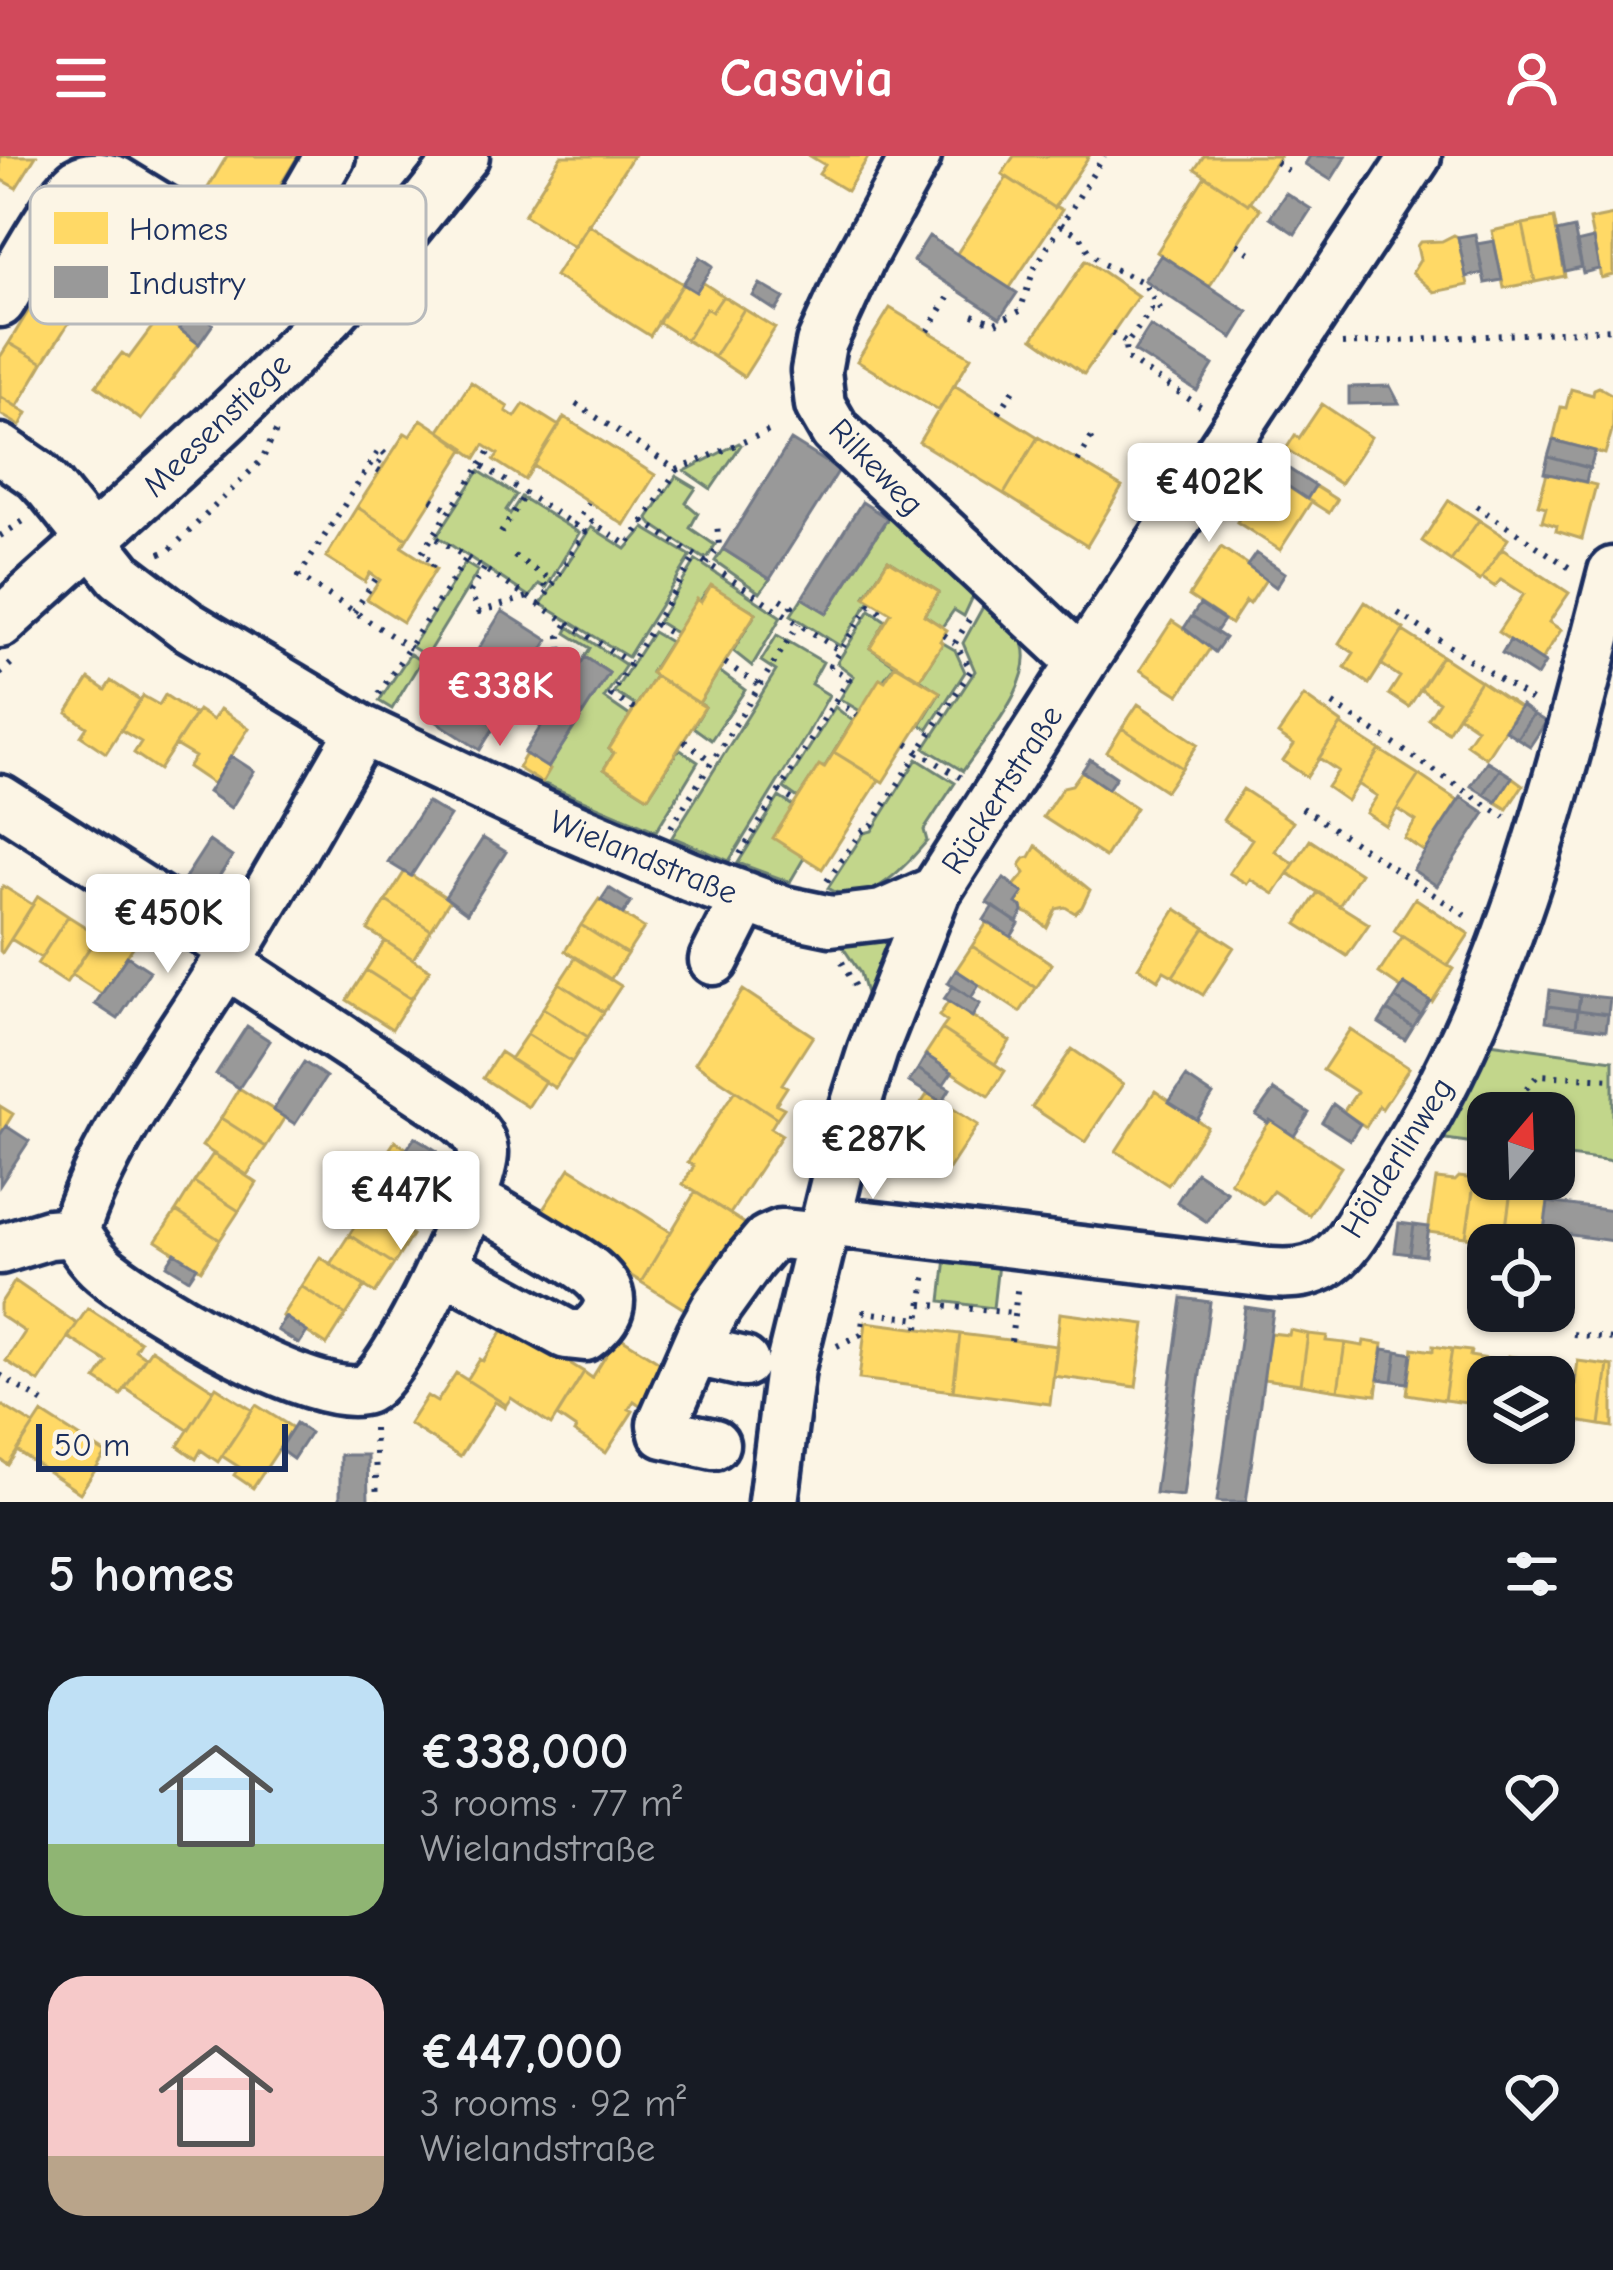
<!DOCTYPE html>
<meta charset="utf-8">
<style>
:root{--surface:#171b24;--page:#20242c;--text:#f1f3f6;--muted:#9ea1a6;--accent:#d1495b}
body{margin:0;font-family:"Comic Neue",sans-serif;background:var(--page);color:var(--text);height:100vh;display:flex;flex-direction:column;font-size:45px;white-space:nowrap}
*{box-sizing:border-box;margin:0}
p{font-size:39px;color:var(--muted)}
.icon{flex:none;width:66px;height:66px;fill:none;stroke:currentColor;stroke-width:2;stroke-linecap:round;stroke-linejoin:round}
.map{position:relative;height:1346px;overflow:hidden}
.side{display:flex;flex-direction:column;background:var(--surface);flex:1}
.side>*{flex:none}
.needle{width:78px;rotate:19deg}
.tools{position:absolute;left:1467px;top:936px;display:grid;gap:24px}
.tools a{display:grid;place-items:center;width:108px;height:108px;border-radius:24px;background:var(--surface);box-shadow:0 3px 9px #0004;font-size:60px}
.scale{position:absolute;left:36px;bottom:30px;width:252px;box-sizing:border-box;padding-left:12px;border:6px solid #1b2f5e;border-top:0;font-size:33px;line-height:42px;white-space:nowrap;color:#1b2f5e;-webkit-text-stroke:9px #fcf5e5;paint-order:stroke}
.price{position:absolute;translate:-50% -102px;padding:0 27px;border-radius:12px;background:#fff;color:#222;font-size:39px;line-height:78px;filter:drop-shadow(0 3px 6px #0008)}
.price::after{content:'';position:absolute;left:50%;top:72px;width:36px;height:27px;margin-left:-18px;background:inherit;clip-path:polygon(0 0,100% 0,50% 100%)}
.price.current{background:var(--accent);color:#fff}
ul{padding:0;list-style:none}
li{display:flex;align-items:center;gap:36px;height:300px;padding:0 48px}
li span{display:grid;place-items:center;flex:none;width:336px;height:240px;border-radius:36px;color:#555}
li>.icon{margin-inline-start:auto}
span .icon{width:144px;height:144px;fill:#fffc;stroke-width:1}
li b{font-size:51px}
h2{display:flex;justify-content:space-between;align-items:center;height:144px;padding:0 48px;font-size:51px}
header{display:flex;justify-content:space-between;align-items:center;height:156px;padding:0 48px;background:var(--accent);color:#fff;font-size:54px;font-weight:700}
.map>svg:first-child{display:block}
</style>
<header><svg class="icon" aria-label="menu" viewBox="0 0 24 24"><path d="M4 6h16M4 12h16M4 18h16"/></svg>Casavia<svg class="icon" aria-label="person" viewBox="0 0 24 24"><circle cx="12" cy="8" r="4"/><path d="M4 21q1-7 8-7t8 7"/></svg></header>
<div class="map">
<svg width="1613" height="1346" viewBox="0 0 1613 1346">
<rect width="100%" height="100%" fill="#fcf5e5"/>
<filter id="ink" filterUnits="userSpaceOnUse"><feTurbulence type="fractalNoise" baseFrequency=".00833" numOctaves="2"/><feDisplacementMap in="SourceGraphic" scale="24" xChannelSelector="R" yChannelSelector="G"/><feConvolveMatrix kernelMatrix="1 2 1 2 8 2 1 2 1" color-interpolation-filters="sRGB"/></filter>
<g filter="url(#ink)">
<path fill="#c2d68b" stroke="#6e8274" stroke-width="3" d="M739,287L741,289L711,333L685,315Z
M479,315L516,339L506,354L510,358L521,341L579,377L546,432L539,428L530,441L437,380Z
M676,320L696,332L686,347L698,357L690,372L715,389L708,401L703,402L650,367L648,362Z
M890,359L975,436L964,460L954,454L942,471L924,459L939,436L888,404L865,440L870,444L840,490L791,459L802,442L827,457Z
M591,371L626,393L644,372L691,400L628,501L541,448Z
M723,393L770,423L760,437L715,405Z
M696,404L781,461L752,510L733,495L756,457L711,430L676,477L658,466Z
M465,407L478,415L426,500L412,491Z
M984,449C997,458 1012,467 1020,481C1043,518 984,584 963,615L925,592L975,515L963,487Z
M870,454L886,465L870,492L895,509L860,555L840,543L854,520L837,507Z
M569,471L626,509L604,542L630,560L609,593L614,597L604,613L648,641L679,593L698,606L656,675L542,627L548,612L609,517L585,501L590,492L566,477Z
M653,476L670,486L651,516L655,520L636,550L614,536Z
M777,479L823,506L811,528L829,539L805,582L729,705L672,681L776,515L761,505Z
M943,487L955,494L965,516L928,573L920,569L940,537L920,523Z
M410,498L421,505L392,553L379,545Z
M719,515L745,534L711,584L693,571L705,551L699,547Z
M835,551L853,565L824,612L819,610L798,642L784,632Z
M917,603L955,627L924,674L927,685C904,711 866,757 828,732L864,677L872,675Z
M779,641L793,650L804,702L790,726L738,707Z
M910,765L873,861L860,817L838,784Z
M1490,887L1613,904V1006L1554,998V957H1488V989L1439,982Z
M946,1102L998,1108L993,1152L941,1145Z"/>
<path fill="#ffd966" stroke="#bba664" stroke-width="3" d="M0,0H36L16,32L0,23Z
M227,0H298L254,72L203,40Z
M561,0H633L574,91L524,59Z
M810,0H869L847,35L819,18L825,9Z
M1014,0H1089L1054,52L1002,18Z
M1204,0H1280L1248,48L1195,13Z
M1205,20L1248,48L1250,45L1260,53L1209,131L1157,96Z
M1007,21L1054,52L1055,50L1062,54L1009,133L956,99Z
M1613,59V119L1601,122L1589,64Z
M1554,62L1565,120L1535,126L1523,68Z
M588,68L683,128L650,180L555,120Z
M1523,68L1535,126L1504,132L1492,75Z
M1454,79L1458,81L1468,129L1434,136L1412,117L1420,104L1417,90L1420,86L1442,85Z
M1086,104L1138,140L1084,218L1033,182Z
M702,126L723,140L712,156L706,152L686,184L658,166L683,128L696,136Z
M723,140L744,153L714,201L686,184L706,152L712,156Z
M35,144L70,165L43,207L9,187Z
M890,152L971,201L939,255L857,205Z
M744,153L775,172L744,221L714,201Z
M161,159L199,188L141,264L96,230L122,197L129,202Z
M9,187L43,207L17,251L0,240V201Z
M471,226L508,251L506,255L515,261L524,248L559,270L525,324L494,304L498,298L484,289L476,302L439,275Z
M954,229L1038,281L1004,338L919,286Z
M1599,231L1613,239V271L1605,298L1553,284L1561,251L1566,252L1571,233L1593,239L1594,233Z
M0,240L27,257L20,270L0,258Z
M1322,248L1371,281L1340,328L1286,293L1295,279L1299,282Z
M564,261L655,319L624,369L534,310Z
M421,263L465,292L407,383L357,351L405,277L410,280Z
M1038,281L1122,331L1087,390L1004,338Z
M1547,317L1596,329L1582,383L1556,375L1557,370L1542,365L1546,351L1538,349Z
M1269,318L1311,346L1280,394L1237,366Z
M1315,330L1337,344L1329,357L1307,343Z
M1449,344L1479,364L1451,405L1422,385Z
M357,351L407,383L402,391L436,413L403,466L367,443L380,424L370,417L365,426L326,401Z
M1479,364L1508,383L1480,425L1451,405Z
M1221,391L1267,422L1250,448L1246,445L1231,468L1189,440Z
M1502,393L1569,437L1549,466L1561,474L1541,505L1498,476L1524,438L1501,423L1495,431L1482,422Z
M888,404L939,436L924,459L947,474L940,485L943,487L920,523L870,492L891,457L865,441Z
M711,429L756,457L699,547L651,517L697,443L701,446Z
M1365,446L1404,473L1369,528L1345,511L1354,497L1339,487Z
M1172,465L1211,491L1179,539L1140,514Z
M1403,475L1442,500L1409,551L1389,538L1400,521L1381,508Z
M1442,500L1480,525L1448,576L1428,563L1439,546L1420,533Z
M895,509L940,536L883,626L834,596L880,522L885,525Z
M655,520L705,551L648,641L604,613L614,597L609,593Z
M89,523L105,534L111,525L140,544L106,597L81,580L87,571L67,557Z
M1480,525L1519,551L1486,602L1466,588L1477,572L1458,559Z
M165,539L195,559L159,614L134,597L141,586L121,574L143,540L159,549Z
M1304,540L1342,567L1307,621L1283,605L1294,589L1278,578Z
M1138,548L1198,588L1182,612L1122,572Z
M220,553L249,572L213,628L188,611L195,601L175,589L198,554L213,564Z
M1341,569L1380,594L1347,645L1327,631L1338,615L1319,602Z
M1122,572L1182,612L1166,635L1107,596Z
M1380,594L1419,619L1386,670L1366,657L1377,640L1358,628Z
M834,596L879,624L822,713L773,682L819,609L824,612Z
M526,598L550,613L542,627L518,612Z
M1082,615L1136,652L1105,701L1043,661L1063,631L1072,629Z
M1419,619L1458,645L1425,696L1404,682L1416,665L1397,653Z
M1512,621L1523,629L1507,653L1496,646Z
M1243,633L1293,666L1275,695L1294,708L1274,738L1250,723L1247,728L1229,717L1252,683L1223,664Z
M1310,684L1360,717L1339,750L1288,717Z
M1036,690L1090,734L1082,751L1075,757L1065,751L1056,753L1047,772L1032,759L1022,755V751L1016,747L1023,737L1013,731L1025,717L1020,709L1025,702L1030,701Z
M405,715L450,744L431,774L386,745Z
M3,730L33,749L2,797L0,795V735Z
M1318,736L1369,768L1347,800L1297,768Z
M38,740L68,760L41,802L11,783Z
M1415,742L1469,778L1448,810L1394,775Z
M599,743L644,772L627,798L581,769Z
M386,745L431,774L413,803L368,774Z
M1176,753L1205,772L1173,820L1164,815L1158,824L1138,811Z
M68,760L98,779L66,827L37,808Z
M988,765L1052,808L1036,832L972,790Z
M581,769L627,798L610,824L565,795Z
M103,771L133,791L102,838L72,819Z
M1205,772L1234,791L1203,839L1173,820Z
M1403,780L1453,813L1432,846L1404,828L1401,832L1379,817Z
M385,785L430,814L411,843L366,814Z
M972,790L1036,832L1020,856L956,814Z
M576,801L621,830L604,856L559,827Z
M366,814L411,843L392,873L347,844Z
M559,827L604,856L588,881L543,852Z
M743,834L813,880L782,928L787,931L776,948L784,952L777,962L695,907Z
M949,845L1010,885L995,908L942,873L947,866L939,860Z
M543,852L588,881L572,906L527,878Z
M942,873L1005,915L989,940L925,899Z
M1350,873L1409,912L1382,953L1379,950L1366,971L1343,956L1357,936L1323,914Z
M527,878L572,906L555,932L510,903Z
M1072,893L1123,928L1085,986L1032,951Z
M500,896L545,925L528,951L483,922Z
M239,932L285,961L266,991L221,962Z
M735,934L777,962L771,972L782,979L730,1058L683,1028L694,1010L688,1006Z
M1155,935L1207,971L1168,1029L1116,995Z
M928,937L978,969L941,1025L900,998L912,980L901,972L903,969L906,971Z
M0,950L13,958L0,979Z
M221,962L266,991L247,1019L202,990Z
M1270,964L1341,1011L1309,1059L1273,1035L1263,1048L1230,1026Z
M395,985L440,1014L420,1044L375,1015Z
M213,998L257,1027L239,1055L194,1026Z
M570,1012L671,1076L641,1126L538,1061Z
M375,1015L420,1044L402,1073L357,1044Z
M1459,1021L1475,1023L1466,1081L1428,1076L1436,1023L1455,1025Z
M194,1026L239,1055L220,1084L176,1055Z
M1496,1026L1512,1028L1504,1086L1466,1081L1474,1028L1493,1030Z
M1534,1031L1550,1033L1542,1089L1504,1086L1511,1033L1530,1036Z
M695,1036L747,1069L723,1109L715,1104L684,1153L641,1126Z
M368,1050L412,1079L394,1108L349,1079Z
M176,1055L220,1084L201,1114L156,1085Z
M349,1079L394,1108L375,1137L330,1108Z
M320,1101L365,1130L346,1159L301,1130Z
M15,1125L77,1168L39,1226L6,1205L25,1176L0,1159V1148Z
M301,1130L346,1159L327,1189L282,1160Z
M88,1152L140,1186L135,1194L145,1201L121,1239L96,1223L107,1206L68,1181Z
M1060,1157L1145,1168L1136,1231L1053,1220Z
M866,1166L960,1178L953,1235L859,1223Z
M507,1168L584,1216L551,1269L511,1242L506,1249L467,1224L480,1203L483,1205Z
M1290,1174L1308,1178L1301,1228L1263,1223L1270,1177L1289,1179Z
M960,1178L1057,1190L1050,1248L953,1235Z
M1308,1178L1327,1180L1326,1185L1345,1187L1338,1234L1301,1228Z
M618,1180L669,1212L644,1252L634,1245L629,1253L633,1255L606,1297L574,1276L576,1273L557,1260L584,1216L592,1222Z
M1364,1185L1383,1188L1376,1239L1338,1234L1345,1187L1363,1190Z
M1433,1190L1452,1193L1444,1244L1407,1238L1413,1192L1433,1195Z
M151,1193L214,1234L188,1274L125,1232Z
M1452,1193L1471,1195L1470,1200L1488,1203L1482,1249L1444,1244Z
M1508,1200L1527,1203L1524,1221H1488V1250L1482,1249L1488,1203L1507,1205Z
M1578,1205L1608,1209L1600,1269L1570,1264Z
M1608,1209L1613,1210V1271L1600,1269Z
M456,1217L506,1249L505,1252L495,1246L460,1301L409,1268L427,1240L437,1246Z
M216,1231L252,1254L218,1306L201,1294L196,1303L178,1290Z
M0,1248L34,1269L8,1309L0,1303Z
M256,1249L293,1272L253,1332L234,1319L239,1311L222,1300Z
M42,1257L106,1298L80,1337L17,1295Z"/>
<path fill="#999" stroke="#737987" stroke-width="3" d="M1310,0H1346L1331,24L1305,8Z
M1286,37L1311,53L1295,78L1270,61Z
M1574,72L1582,111L1565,115L1557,76Z
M1475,78L1483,117L1466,121L1458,81Z
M929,80L1017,137L1000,162L913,105Z
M1593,83L1599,113L1583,117L1576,87Z
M1494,85L1502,124L1485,127L1477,88Z
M1161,99L1248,156L1232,182L1144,124Z
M700,101L713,110L696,136L683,128Z
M760,128L784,142L776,155L753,140Z
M197,156L213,168L199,188L179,173L188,161L192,163Z
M1150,170L1213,209L1197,235L1134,195Z
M1390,230L1399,247L1349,248V231Z
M791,284L839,314L770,423L723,393Z
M1553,284L1595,295L1590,312L1548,301Z
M1548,301L1589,312L1586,326L1544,317Z
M1286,311L1315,330L1307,343L1277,323Z
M862,346L887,362L827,457L802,442Z
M1256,397L1285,417L1276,431L1247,410Z
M1200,448L1224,464L1216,476L1192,460Z
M502,455L548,484L480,594L434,564Z
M1192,460L1225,482L1215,496L1184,472Z
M1510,484L1545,507L1537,520L1502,497Z
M585,501L609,517L548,612L524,597Z
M1521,549L1533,558L1517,582L1505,574Z
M1533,558L1546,566L1530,590L1517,582Z
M231,600L254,615L231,652L208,636Z
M1090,603L1116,621L1108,633L1082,615Z
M1487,605L1500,613L1484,638L1471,630Z
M1500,613L1512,621L1496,646L1484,638Z
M1461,641L1485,657L1437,730L1413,714Z
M427,646L450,660L411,720L388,706Z
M483,682L506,696L467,757L445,741Z
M209,685L232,701L193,760L170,745Z
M1004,722L1023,737L1016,747L1022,751L1023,756L1017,766L987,747Z
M609,732L631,746L623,758L601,744Z
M993,750L1019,768L1011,781L984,764Z
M127,800L150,815L118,863L95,848Z
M956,814L979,829L971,842L948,827Z
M1404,828L1430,845L1421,859L1395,842Z
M953,830L980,848L972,861L944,843Z
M1550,834L1580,839L1578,854L1548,850Z
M1580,839L1610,842L1608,858L1578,854Z
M1395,842L1421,859L1413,871L1387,854Z
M1548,850L1578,854L1576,870L1546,865Z
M1387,854L1413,871L1405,884L1379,867Z
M1578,854L1608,858L1606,874L1576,870Z
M247,870L270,885L239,932L216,918Z
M926,899L952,916L943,929L918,913Z
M304,906L326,921L295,968L273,954Z
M918,913L950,933L942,946L909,926Z
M1186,921L1213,939L1197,964L1169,946Z
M1274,934L1309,957L1294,980L1270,964L1268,967L1256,959Z
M1333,948L1360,968L1350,984L1322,966Z
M6,970L29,985L0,1029V979Z
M415,981L437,995L429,1007L407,993Z
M1196,1016L1227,1036L1207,1066L1177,1046Z
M1548,1046L1613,1055V1085L1544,1075Z
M1399,1067L1414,1069L1410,1098L1395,1096Z
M1414,1069L1429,1071L1425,1100L1410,1098Z
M175,1097L197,1111L189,1123L167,1109Z
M1182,1142L1210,1146L1183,1340L1155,1337Z
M1245,1151L1273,1155L1246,1346H1222L1217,1345Z
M285,1161L307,1176L299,1188L277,1174Z
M1383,1193L1397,1195L1393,1225L1378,1223Z
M1397,1195L1412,1198L1408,1227L1393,1225Z
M1556,1218L1575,1221L1571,1250L1554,1248Z
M296,1267L310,1277L293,1303L279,1293Z
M340,1299H367L368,1346H340Z"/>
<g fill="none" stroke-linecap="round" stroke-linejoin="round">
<g stroke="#1b2f5e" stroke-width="57">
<path id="minor" d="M916,0L860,103L821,188L816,215L820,249L835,275L1082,506
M0,146C15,122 59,40 79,26C90,19 104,22 116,25L234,97C244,100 254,104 263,100C280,92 318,19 330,0
M0,293L38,319L51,333L120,419L186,469L362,574L538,657L690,721L783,755L831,765L882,759L936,735
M0,467C121,356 249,250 359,127C396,86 429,42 464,0
M0,644L234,793
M714,804L746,741
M825,1065L1270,1117C1290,1118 1305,1118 1323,1109C1347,1096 1364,1060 1379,1037C1505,851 1557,631 1613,416
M74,1076C84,1092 94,1107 109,1118C150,1150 317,1251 366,1233C396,1222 485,1029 483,996C481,976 464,966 450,954L226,807
M0,1093L49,1078L74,1076C102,986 173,892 223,812C272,734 316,653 362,574
M442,1111L566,1178L585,1180C643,1137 582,1109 546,1087C521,1072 497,1057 471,1044
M696,1195L744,1206
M714,1288L664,1277L662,1268L702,1177L717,1150L750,1104L767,1084L781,1078L821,1082
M773,1346L790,1212L851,963L873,894L936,735L1082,506L1416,0"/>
</g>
<path stroke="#1b2f5e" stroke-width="6" stroke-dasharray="3 9" stroke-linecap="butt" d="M1276,6L1290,16
M1061,68L1081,81L1089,95L1103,108L1143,126L1161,154H1151L1125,190L1127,203L1203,252
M1237,88L1250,97
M973,159L995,167L1020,155L1034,113L1104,0
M928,175L948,142
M1112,177L1128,187
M1342,188L1613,173
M576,248L677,314L628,389L592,366L585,376
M999,257L1015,232
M385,298L380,293L299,420L443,513
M1078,305L1093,279
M481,309L491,293
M677,314L776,272
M380,316L375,313L385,298
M432,343L451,355
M1476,350L1573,414
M643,365L840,495
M574,369L588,347
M501,377L525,338
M0,380L25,364
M160,398L170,394L262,304L277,273
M514,400L548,422L544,428L549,434
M707,408L719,390L717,367
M432,411L435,406L421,398L433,380
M484,413L470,436L479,456L528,441
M781,443L792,450L786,459
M540,449L585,376L481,309L433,380L630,507
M354,456L377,421
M1398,457L1536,547
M655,468L674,480
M944,479L955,487
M562,506L560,480L568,467
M725,507L760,530
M0,518L15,504
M379,538L466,403
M836,545L857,559
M1333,548L1505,661
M634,553L611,539L696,400
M684,585L713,606
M907,588L961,622
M779,635L796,646
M1302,652L1469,762
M671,671L799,467
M740,698L849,523L830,510L870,449L887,460
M827,725L861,676L872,669L971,514L955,487L973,457
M842,806L855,831
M1475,952L1483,954L1511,950L1538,919L1613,923
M922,1148L1013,1157
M918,1172L926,1116
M1573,1178L1613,1183
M1011,1185L1018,1127
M837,1190L861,1178L864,1156L919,1163
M0,1219L47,1249
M374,1272L377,1346"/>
<use href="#minor" stroke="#fcf5e5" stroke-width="48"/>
</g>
</g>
<g text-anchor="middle" stroke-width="12" stroke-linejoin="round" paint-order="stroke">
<g font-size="33" fill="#1b2f5e" stroke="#fcf5e5">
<text transform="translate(216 268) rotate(-44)" y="12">Meesenstiege</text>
<text transform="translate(877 310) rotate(46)" y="12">Rilkeweg</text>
<text transform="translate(1001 633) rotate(-57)" y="12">Rückertstraße</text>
<text transform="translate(644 700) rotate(22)" y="12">Wielandstraße</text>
<text transform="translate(1396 1001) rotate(-58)" y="12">Hölderlinweg</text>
</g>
</g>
<rect x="30" y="30" width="396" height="138" rx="18" fill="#fcf5e5" stroke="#b8babc" stroke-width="3"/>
<rect x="54" y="56" width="54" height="32" fill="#ffd966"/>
<rect x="54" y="110" width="54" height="32" fill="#999"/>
<g font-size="33" fill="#1b2f5e">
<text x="129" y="84">Homes</text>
<text x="129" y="138">Industry</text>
</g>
</svg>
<div class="tools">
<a><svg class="needle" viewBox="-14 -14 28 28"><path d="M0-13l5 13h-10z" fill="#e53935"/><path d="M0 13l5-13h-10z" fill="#9ea1a6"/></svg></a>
<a><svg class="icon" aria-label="locate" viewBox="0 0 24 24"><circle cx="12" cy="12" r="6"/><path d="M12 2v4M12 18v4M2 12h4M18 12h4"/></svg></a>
<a><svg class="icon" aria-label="layers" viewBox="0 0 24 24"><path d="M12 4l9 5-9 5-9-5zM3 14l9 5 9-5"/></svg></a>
</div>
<div class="scale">50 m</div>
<b class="price" style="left:1209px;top:389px">€402K</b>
<b class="price current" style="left:500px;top:593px">€338K</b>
<b class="price" style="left:168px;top:820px">€450K</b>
<b class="price" style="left:873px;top:1046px">€287K</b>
<b class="price" style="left:401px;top:1097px">€447K</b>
</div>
<section class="side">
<h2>5 homes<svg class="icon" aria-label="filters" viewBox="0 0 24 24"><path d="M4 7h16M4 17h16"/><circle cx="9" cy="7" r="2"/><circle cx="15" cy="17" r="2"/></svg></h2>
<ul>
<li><span style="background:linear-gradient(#bfe0f5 70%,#8fb573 0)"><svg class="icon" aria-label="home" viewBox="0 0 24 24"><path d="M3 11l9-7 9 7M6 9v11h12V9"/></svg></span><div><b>€338,000</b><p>3 rooms · 77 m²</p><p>Wielandstraße</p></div><svg class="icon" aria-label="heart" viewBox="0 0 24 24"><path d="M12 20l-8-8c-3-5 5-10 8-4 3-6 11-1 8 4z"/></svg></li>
<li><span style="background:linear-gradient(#f6c9c9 75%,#b9a48a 0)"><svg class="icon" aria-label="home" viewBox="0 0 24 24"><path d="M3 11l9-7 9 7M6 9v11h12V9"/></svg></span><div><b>€447,000</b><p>3 rooms · 92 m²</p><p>Wielandstraße</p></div><svg class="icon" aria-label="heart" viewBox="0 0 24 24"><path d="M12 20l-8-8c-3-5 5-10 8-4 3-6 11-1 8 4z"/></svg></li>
</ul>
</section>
